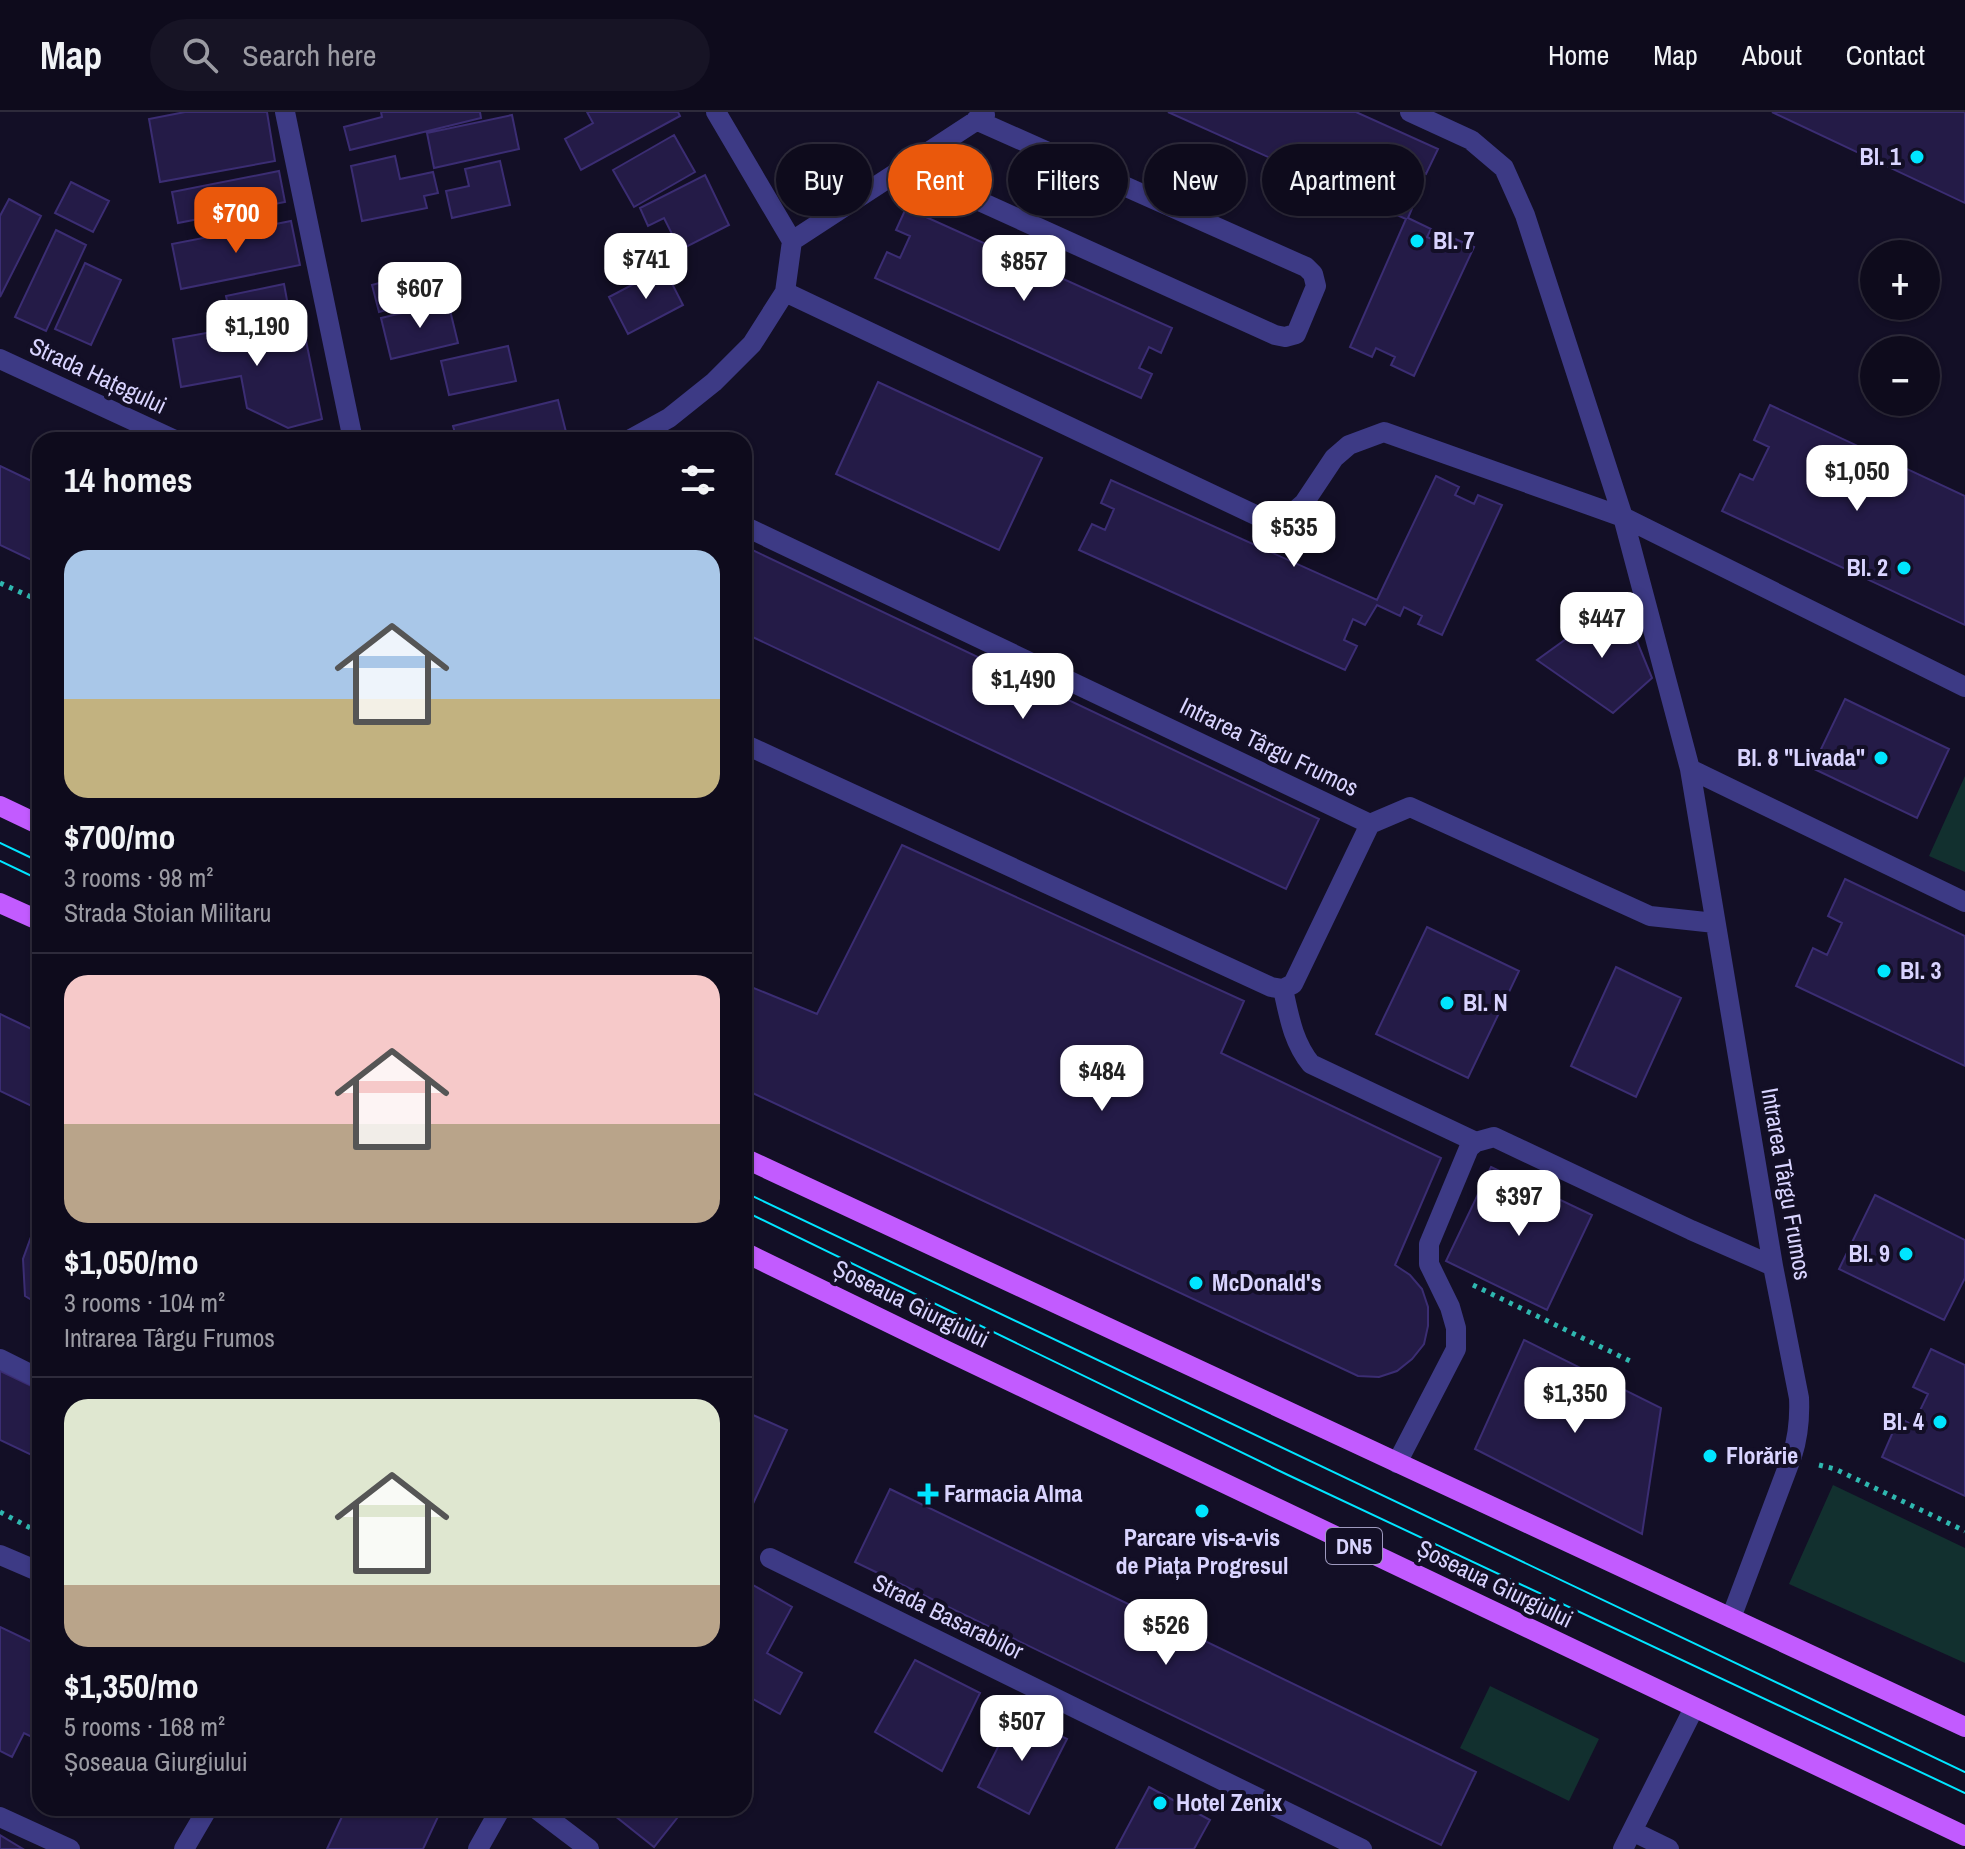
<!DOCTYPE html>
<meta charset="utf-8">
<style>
:root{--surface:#0e0b1c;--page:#171425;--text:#f1f3f6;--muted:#9b9ba3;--line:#2e2b3b;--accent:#ea580c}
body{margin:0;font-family:"Archivo Narrow",sans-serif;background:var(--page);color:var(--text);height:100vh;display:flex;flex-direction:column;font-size:30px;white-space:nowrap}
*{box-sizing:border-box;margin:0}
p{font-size:26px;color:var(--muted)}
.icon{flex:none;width:44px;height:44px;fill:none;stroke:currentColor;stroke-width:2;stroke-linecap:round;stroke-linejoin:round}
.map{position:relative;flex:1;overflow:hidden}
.sheet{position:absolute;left:32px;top:320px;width:720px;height:1384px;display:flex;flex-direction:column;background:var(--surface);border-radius:24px;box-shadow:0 2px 6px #0004,0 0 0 2px var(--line)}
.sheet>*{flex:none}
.guide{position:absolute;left:776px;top:32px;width:760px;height:72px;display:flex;gap:16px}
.buttons{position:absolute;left:1860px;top:128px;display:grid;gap:16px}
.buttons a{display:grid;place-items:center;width:80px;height:80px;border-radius:50%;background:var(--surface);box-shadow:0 2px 6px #0004,0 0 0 2px var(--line);font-size:40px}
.price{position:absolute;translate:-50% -68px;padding:0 18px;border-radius:16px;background:#fff;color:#222;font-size:26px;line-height:52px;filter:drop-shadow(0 2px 4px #0008)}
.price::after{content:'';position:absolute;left:50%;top:48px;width:24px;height:18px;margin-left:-12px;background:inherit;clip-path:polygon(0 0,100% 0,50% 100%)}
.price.active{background:var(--accent);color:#fff}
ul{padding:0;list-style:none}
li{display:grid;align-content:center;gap:16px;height:424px;padding:0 32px}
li+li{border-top:2px solid var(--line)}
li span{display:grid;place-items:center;height:248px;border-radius:24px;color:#555}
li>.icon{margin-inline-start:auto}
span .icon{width:144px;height:144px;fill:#fffc;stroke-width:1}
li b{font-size:34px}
h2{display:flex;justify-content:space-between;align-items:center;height:96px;padding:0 32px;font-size:34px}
.pill{padding:0 28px;border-radius:36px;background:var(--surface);box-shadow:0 2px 6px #0004,0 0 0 2px var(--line);font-size:28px;line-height:72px}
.pill.active{background:var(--accent);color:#fff}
header{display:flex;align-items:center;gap:48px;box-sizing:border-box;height:112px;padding:0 40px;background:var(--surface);border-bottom:2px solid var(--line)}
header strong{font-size:38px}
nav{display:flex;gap:44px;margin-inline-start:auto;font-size:28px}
.search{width:560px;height:72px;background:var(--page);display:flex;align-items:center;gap:20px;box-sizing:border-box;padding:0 28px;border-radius:44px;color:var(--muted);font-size:30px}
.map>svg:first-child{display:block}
</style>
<header>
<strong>Map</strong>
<div class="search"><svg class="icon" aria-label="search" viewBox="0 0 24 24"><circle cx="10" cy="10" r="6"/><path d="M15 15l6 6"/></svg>Search here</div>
<nav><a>Home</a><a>Map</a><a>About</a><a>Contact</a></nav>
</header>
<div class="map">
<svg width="1965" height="1737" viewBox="0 0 1965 1737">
<rect width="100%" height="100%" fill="#130f26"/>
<path fill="#12302f" d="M1965,664V760L1929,744Z
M1833,1373L1965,1436V1551L1789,1472Z
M1490,1574L1599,1627L1569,1689L1460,1636Z"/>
<path fill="#241b47" stroke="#3b2d73" stroke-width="2" d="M185,0H267L275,49L160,70L149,7Z
M381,0H480L481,6L350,38L344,15L382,5Z
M587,0H678L680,4L581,58L565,27L593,11Z
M1168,0H1356L1438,37L1426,62L1414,56L1405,77L1418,82L1408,106L1431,117L1427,125L1447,134L1451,125L1474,135L1414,264L1391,253L1395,245L1376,236L1372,245L1350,235L1406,107Z
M1772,0H1965V91Z
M512,3L519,37L434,56L427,21Z
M674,23L695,60L634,95L613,58Z
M395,44L400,67L433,60L438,81L424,84L427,96L362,109L351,54Z
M500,49L510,93L452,106L446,79L469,74L465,57Z
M279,59L285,90L178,111L172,80Z
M705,63L729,113L680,138L664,106L648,114L640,96Z
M71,70L109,89L93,120L55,101Z
M9,87L41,104L0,185V104Z
M906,96L1172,216L1161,241L1149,235L1139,256L1152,262L1141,286L875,166L887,140L900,146L910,124L896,118Z
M291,109L300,153L181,177L172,132Z
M56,118L86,133L46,219L15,205Z
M85,151L121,168L91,233L55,217Z
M664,156L683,193L628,222L609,185Z
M423,159L430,186L379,200L372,173Z
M284,172L289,199L232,211L226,184Z
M448,190L458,231L391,247L381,206Z
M301,204L322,307L288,316L247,296L241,264L181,275L173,227Z
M508,234L516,269L449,283L441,249Z
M878,270L1042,346L999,438L836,362Z
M558,288L566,320L534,328H457L453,314Z
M1770,293L1965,384V513L1722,399L1740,362L1753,368L1769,335L1754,328Z
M0,354L40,373V452L0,433Z
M1436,364L1459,375L1455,383L1474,392L1478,383L1502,393L1442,523L1418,512L1422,504L1404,495L1400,504L1377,493L1365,513L1353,507L1344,528L1357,534L1345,558L1079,438L1092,412L1105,418L1114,397L1101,391L1111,368L1377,488Z
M744,434L1319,707L1286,777L744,521Z
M1620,488L1652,566L1613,601L1537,548Z
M1845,587L1949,637L1917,706L1812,656Z
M902,733L1244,889L1221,941L1441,1046L1395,1153L1410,1163L1422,1177L1428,1195V1214L1424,1232L1412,1247L1397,1259L1379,1265L1358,1264L744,977V872L817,902Z
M1845,767L1965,824V954L1796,874L1813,836L1827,843L1842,811L1828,804Z
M1427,815L1519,859L1468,966L1376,922Z
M1616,855L1681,886L1636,985L1571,954Z
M0,902L40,921V998L0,979Z
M1491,1055L1592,1103L1547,1198L1446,1149Z
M1875,1083L1965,1128V1166L1944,1208L1839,1157Z
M40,1100V1193L25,1184L23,1147Z
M1524,1228L1661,1296L1642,1422L1475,1337Z
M1931,1237L1965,1253V1384L1882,1345L1899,1306L1913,1313L1928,1282L1913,1275Z
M0,1259L40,1278V1347L0,1328Z
M744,1299L787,1318L745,1409L744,1408Z
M890,1377L1476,1660L1441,1733L855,1450Z
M744,1468L792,1495L767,1541L802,1561L780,1602L744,1582Z
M0,1515L40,1534V1614L34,1626L24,1621L12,1645L0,1639Z
M915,1548L980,1581L942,1659L875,1620Z
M1015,1601L1067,1627L1029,1702L978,1675Z
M1149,1675L1210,1708L1194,1737H1116Z
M346,1696H442L423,1737H327Z
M605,1696H685L654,1735Z
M0,1723L23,1737H0Z"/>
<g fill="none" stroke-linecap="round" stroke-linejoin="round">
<path stroke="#2fb8b0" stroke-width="5" stroke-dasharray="4 6" stroke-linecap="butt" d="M0,471L40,489
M1473,1173L1630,1249
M1819,1353L1835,1357L1965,1419
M0,1400L40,1421"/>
<path stroke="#3d3a85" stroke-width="20" d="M285,0L353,328
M716,0L792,129
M1410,0L1471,28L1504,56L1525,103L1623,405L1690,657L1773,1154L1799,1286C1800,1307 1798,1325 1792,1344L1731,1506
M904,55L1275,223L1285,225L1296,222L1316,174L1313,162L1306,155L976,8
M785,180L1266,408L1289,404L1304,391L1334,346L1349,333L1384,320L1623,405L1965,575
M0,247L175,328
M629,328L669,306L714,270L752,232L785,180L792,129L985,3
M744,414L1370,712
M744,632L1271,875L1283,877L1293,872L1370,712
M1690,657L1965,790
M1370,712L1410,695L1650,804L1715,811
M1283,877C1289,904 1293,930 1311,952L1476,1030
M0,1247L40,1267
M1397,1351L1456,1237V1216L1450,1195L1429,1152V1132L1469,1036L1476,1030L1494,1025L1691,1118L1773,1154
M0,1443L40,1460
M770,1446L1362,1737
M535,1696L589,1737
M0,1705L70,1737
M1632,1719L1669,1737
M184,1737L208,1696
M478,1737L501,1696
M1623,1737L1694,1596"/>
<path stroke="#c25bff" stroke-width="20" d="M0,694L40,713
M0,791L40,809
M744,1046L1965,1615
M744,1140L947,1239L1965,1724"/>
<path stroke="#00e5ff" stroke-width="2" d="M0,731L40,750
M0,749L40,768
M744,1080L1965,1660
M744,1099L1288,1363L1965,1681"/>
</g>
<g fill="#00e5ff" stroke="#130f26" stroke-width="3">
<circle cx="1917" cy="45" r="8"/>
<circle cx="1417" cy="129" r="8"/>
<circle cx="1904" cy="456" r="8"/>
<circle cx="1881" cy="646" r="8"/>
<circle cx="1884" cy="859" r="8"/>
<circle cx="1447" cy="891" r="8"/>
<circle cx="1906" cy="1142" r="8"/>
<circle cx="1196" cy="1171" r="8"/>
<circle cx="1940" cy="1310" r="8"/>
<circle cx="1710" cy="1344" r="8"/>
<path d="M924 1370h8v8h8v8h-8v8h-8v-8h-8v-8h8z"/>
<circle cx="1202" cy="1399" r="8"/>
<circle cx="1160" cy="1691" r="8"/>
</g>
<g text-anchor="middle" stroke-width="8" stroke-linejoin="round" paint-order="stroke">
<rect fill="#130f26" stroke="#9e99be" stroke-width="2" x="1326" y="1416" width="56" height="36" rx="6"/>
<g font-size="22" font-weight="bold" fill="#d9d4ff">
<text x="1354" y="1442">DN5</text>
</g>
<g font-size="24" font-weight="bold" fill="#d9d4ff" stroke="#130f26" text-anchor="start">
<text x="1901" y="53" text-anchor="end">Bl. 1</text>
<text x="1433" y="137">Bl. 7</text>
<text x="1888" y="464" text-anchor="end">Bl. 2</text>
<text x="1865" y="654" text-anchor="end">Bl. 8 "Livada"</text>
<text x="1900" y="867">Bl. 3</text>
<text x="1463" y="899">Bl. N</text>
<text x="1890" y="1150" text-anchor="end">Bl. 9</text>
<text x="1212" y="1179">McDonald's</text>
<text x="1924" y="1318" text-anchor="end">Bl. 4</text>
<text x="1726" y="1352">Florărie</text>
<text x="944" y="1390">Farmacia Alma</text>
<text x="1202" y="1434" text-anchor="middle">Parcare vis-a-vis<tspan x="1202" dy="28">de Piața Progresul</tspan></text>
<text x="1176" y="1699">Hotel Zenix</text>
</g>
<g font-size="24" fill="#d9d4ff" stroke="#130f26">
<text transform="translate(98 264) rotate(25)" y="8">Strada Hațegului</text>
<text transform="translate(1269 635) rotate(26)" y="8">Intrarea Târgu Frumos</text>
<text transform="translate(1786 1072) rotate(80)" y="8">Intrarea Târgu Frumos</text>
<text transform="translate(911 1192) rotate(26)" y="8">Șoseaua Giurgiului</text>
<text transform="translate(1495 1472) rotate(26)" y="8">Șoseaua Giurgiului</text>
<text transform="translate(948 1505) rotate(26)" y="8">Strada Basarabilor</text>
</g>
</g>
</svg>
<div class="buttons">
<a>+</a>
<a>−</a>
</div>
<b class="price active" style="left:236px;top:143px">$700</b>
<b class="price" style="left:646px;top:189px">$741</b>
<b class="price" style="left:1024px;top:191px">$857</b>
<b class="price" style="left:420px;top:218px">$607</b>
<b class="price" style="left:257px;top:256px">$1,190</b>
<b class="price" style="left:1857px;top:401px">$1,050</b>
<b class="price" style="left:1294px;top:457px">$535</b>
<b class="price" style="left:1602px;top:548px">$447</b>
<b class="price" style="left:1023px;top:609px">$1,490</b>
<b class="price" style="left:1102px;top:1001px">$484</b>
<b class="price" style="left:1519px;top:1126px">$397</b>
<b class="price" style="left:1575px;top:1323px">$1,350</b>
<b class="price" style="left:1166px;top:1555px">$526</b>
<b class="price" style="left:1022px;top:1651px">$507</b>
<div class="guide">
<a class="pill">Buy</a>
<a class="pill active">Rent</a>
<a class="pill">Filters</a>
<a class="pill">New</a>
<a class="pill">Apartment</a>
</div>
<section class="sheet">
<h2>14 homes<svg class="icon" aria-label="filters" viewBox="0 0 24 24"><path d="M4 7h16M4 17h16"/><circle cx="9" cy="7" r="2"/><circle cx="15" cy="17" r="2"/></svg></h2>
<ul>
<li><span style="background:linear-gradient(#a9c7e8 60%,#c2b280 0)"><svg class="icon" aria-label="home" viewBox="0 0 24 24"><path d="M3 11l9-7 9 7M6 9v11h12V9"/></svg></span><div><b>$700/mo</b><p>3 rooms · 98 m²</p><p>Strada Stoian Militaru</p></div></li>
<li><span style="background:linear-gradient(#f6c9c9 60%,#b9a48a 0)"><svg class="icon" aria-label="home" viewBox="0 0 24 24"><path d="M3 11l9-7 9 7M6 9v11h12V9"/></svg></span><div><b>$1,050/mo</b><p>3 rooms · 104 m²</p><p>Intrarea Târgu Frumos</p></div></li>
<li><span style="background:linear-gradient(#dfe7d0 75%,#b9a48a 0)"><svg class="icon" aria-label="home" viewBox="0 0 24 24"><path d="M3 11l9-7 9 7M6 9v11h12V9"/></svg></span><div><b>$1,350/mo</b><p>5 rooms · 168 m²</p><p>Șoseaua Giurgiului</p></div></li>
</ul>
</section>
</div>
